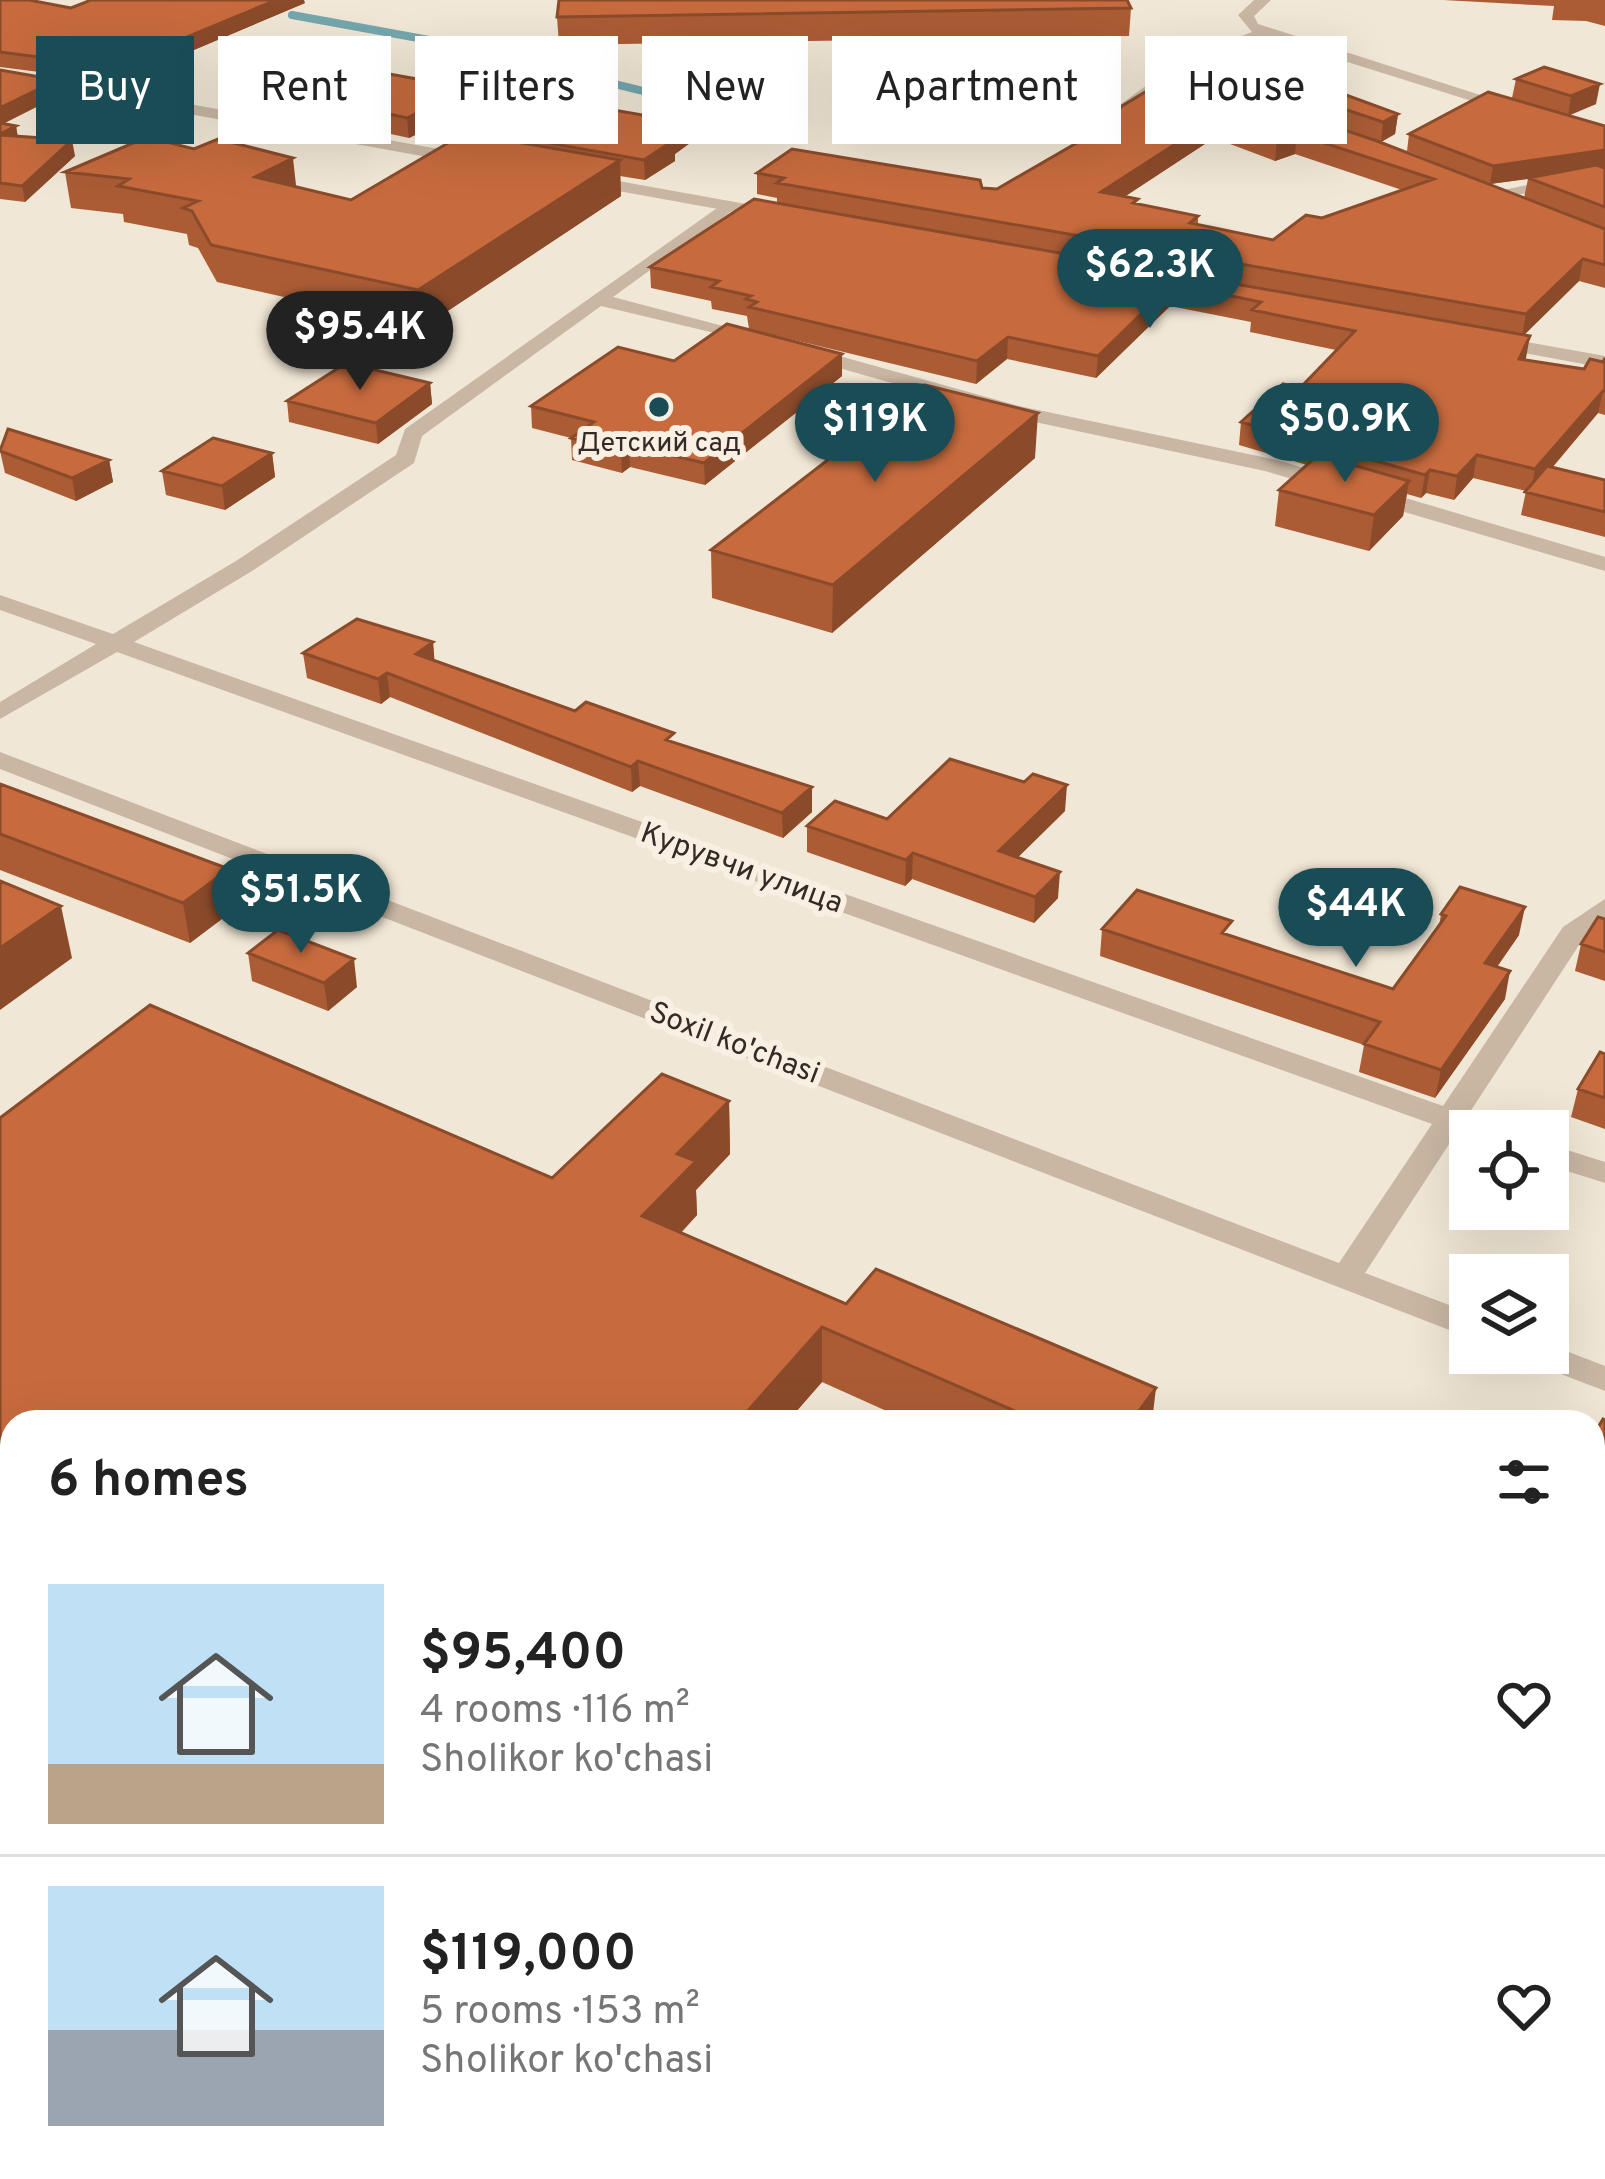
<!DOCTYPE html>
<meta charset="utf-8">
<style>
:root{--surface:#fff;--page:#f6f6f6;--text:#222;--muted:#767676;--line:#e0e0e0;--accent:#1a4c55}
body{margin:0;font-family:Overpass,sans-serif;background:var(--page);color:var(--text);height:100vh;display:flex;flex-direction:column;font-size:45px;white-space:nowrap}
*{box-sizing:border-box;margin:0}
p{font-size:39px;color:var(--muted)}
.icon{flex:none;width:66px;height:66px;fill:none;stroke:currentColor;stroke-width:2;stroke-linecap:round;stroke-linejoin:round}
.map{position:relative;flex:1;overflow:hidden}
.sheet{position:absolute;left:0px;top:1410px;width:1605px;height:771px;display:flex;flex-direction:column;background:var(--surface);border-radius:36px 36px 0 0;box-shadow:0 12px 48px #0002}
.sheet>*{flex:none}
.top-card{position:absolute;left:36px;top:36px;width:1533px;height:108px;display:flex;gap:24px}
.fabs{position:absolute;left:1449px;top:1110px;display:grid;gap:24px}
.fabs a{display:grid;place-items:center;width:120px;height:120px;border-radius:0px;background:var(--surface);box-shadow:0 12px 48px #0002;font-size:60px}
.price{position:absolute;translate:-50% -102px;padding:0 27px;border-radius:42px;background:var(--accent);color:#fff;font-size:39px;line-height:78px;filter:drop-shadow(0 3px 6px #0008)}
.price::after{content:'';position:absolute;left:50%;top:72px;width:36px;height:27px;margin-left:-18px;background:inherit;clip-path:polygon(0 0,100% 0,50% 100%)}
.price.on{background:#222;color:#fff}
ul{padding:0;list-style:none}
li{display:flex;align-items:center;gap:36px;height:300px;padding:0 48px}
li+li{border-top:3px solid var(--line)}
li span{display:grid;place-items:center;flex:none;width:336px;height:240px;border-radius:0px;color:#555}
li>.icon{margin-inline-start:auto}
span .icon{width:144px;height:144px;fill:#fffc;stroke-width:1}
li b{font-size:51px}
h2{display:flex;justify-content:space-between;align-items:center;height:144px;padding:0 48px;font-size:51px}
.tag{padding:0 42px;border-radius:0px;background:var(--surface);box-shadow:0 12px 48px #0002;font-size:42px;line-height:108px}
.tag.on{background:var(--accent);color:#fff}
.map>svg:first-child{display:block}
</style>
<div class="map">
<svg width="1605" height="2179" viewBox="0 0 1605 2179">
<rect width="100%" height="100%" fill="#f1e7d6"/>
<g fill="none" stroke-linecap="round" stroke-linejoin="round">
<path stroke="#75a7ae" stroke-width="8" d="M292,15L451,44L786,126"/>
<path fill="#c9b7a3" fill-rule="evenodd" d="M1254,0H1271L1254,16L1258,24L1521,108L1507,112L1268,37L1196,64L1118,123H1106V115L1184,58L1252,32L1238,15Z
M1605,169V179L1488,200L1479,195Z
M727,201L733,202V210L613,297L761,336V344L601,306L422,436L414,463L252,571L134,642L1443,1106L1563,927L1605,899V921L1583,939L1468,1115L1494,1124L1498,1131H1470V1137L1457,1132L1365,1273L1470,1313V1338L0,769V752L1339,1263L1432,1124L117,652L0,719V702L96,644L0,610V595L113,634L236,561L396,455L405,429Z
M807,347L1019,406L1277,460L1605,557V571L1265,471L1016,418L800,357V349Z
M1548,1144L1605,1162V1183L1548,1165Z
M1548,1344L1605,1366V1391L1527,1361L1522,1353H1548Z"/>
<path fill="#c9b7a3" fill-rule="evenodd" d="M0,70L472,155L481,160L472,165L0,80Z
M585,175L780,210L789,215L780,220L579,184V176Z
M1488,335L1605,356V368L1481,345L1478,341Z"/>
<g stroke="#332b25" stroke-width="16">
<path id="rail" d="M0,1952L12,1960"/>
</g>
<use href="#rail" stroke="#f9f0e3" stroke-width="12" stroke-dasharray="36" stroke-linecap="butt"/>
</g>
<path fill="#ab5c35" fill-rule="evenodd" d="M0,0L71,8L305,3L118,82L0,67Z
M1443,0H1605V26L1586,21L1552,20L1554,6Z
M1131,8L1129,36L559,45L557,17Z
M1212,46L1398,114L1395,134L1381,142L1524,198L1528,179L1490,184L1407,151L1409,134L1512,98L1516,79L1596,104L1568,115L1605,168V288L1579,281L1524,335L1526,360L1584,369L1603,362L1605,358V415L1598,413L1552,468L1605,480V537L1521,515L1526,491L1473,478L1454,500L1426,493L1421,498L1407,494L1403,516L1369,551L1275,526L1279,490L1307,465L1239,445L1241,422L1300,388L1336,350L1250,332L1251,322L1170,306L1096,378L1007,359L976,384L749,329L747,316L712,309L711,301L651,288L650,267L777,203V198L757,194V173L997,189L1080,141L1156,86V78ZM1214,138L1275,161L1295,154L1402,190L1322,218L1273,240L1198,225V216L1137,204L1125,196Z
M0,70L57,80L60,95L3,124L16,126L18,137L75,156L25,202L0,199Z
M325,100L469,108L409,138L327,120Z
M492,133L690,143L675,154V161L645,180L620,176L621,196L422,328L217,282L198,248L189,245L187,234L124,222L123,214L71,208L65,172L296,187L351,200L492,138Z
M842,354V376L705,485L630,467L622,473L572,460L571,438L532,428L531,406L674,361Z
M430,383L432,404L378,444L289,422L287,401Z
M0,451L109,460L113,482L76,501L5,473Z
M272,453L275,477L225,510L166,495L162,471Z
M1035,458L832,633L712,598L711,550Z
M433,642L434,660L575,711L812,787V812L783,838L640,786L632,792L390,697L381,704L307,678L303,653Z
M0,784L229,869L235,909L190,943L0,870Z
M1065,811L1017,858L1058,898L1034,923L912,879L905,886L807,852V826L887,819Z
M1441,914L1519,935L1497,967L1505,999L1435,1098L1359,1072L1364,1045L1100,956L1102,929L1230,935L1393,989L1439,926Z
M1605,919V981L1575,971L1581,944Z
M248,953L357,987L328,1011L252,981Z
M1605,1054V1129L1571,1117L1578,1089Z
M729,1101L730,1154L696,1190L697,1215L681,1233L846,1304L1152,1422H911L822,1382L787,1422H12V1494L0,1487V1118L552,1178Z
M1605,1420V1516L1593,1511V1436Z
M1593,2051L1605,2057V2130L1593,2124Z
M459,2169H638L631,2179H475Z"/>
<path fill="#8b4b2b" d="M276,0H304L305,3L118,82L115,67Z
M57,80L60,95L0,125V108Z
M1260,81L1258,100L1243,102L1245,82Z
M1600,84L1596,104L1568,116L1571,96Z
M467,88L469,108L409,138L407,118Z
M1398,114L1395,134L1381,142L1383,122Z
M1216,118L1214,138L1100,213L1101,192Z
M689,123L690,143L675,154V161L645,180L644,160L666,139Z
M16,126L18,141L1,151L0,134Z
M1297,134L1295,154L1275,161L1277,140Z
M72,140L75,156L25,202L22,186Z
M1605,150V168L1490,184L1493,166Z
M293,158L297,194L255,177Z
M620,160L621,196L422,328L418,290Z
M1583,259L1579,281L1522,337L1526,314Z
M1172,284L1170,306L1096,378L1098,356Z
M1530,336L1526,358L1515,381L1519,359Z
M1008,337L1007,359L976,384L977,361Z
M842,354V376L705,485L704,463Z
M430,383L432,404L378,444L376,423Z
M1603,391L1598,413L1531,492L1535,469Z
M1038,413L1035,458L832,633L833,585Z
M629,445L630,467L622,473L621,451Z
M272,453L275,477L225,510L222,486Z
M1477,455L1473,478L1454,500L1457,476Z
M109,460L113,482L76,501L72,478Z
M1430,470L1426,493L1421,498L1425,475Z
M1409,481L1403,516L1369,551L1374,515Z
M433,642L435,666L416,654Z
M387,673L390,697L381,704L378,679Z
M638,761L640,786L632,792L631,767Z
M1067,785L1065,811L998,877L999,851Z
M812,787V812L783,838L782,813Z
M913,853L912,879L905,886L906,860Z
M229,869L235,909L190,943L183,903Z
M1060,872L1058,898L1034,923L1035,897Z
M61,906L72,958L0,1010V948Z
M1525,907L1519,935L1480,991L1485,963Z
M354,959L357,987L328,1011L324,983Z
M1510,971L1505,999L1435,1098L1441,1070Z
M729,1101L730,1154L696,1190L697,1215L644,1271L642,1216L677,1154Z
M822,1327V1382L787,1422H738Z
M1156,1388L1152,1422H1131Z
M597,2169H638L631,2179H590Z"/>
<path fill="#c76b3e" stroke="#8b4b2b" stroke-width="3" fill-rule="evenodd" d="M0,0H29L71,8L91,0H276L115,67L0,52Z
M559,0H1127L1131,8L557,17Z
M1212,46L1398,114L1383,122L1260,81L1245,82L1247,97L1377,141L1605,229V265L1583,259L1526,314L777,183L784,178L757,173L792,149L980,180L982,188L997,189L1080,141L1122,106L1165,80L1156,78L1165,71ZM1216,118L1277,140L1297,134L1434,179L1322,218L1306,215L1273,240L1190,223L1198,216L1133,203L1138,199L1101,192Z
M1544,67L1600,84L1571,96L1516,79Z
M0,70L57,80L0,108Z
M378,72L467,88L407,118L325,100Z
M1488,92L1605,126V150L1493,166L1409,134Z
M550,99L689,123L666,139L674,140L644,160L492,133Z
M0,123L16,126L0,134Z
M465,133L620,160L418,290L211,245L192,211L183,208L198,201L118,186L129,179L65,172L147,137L194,149L218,139L293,158L255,177L351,200Z
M0,135L72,140L22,186L0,183Z
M1596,165L1605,168V207L1528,178Z
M754,199L1530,336L1519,359L1584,369L1590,359L1603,362L1605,358V391H1603L1535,469L1477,455L1457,476L1430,470L1425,475L1241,422L1283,384L1300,388L1355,331L1252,310L1261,302L1172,284L1098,356L1008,337L977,361L749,307L757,302L746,299L751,296L711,287L719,281L650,267Z
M727,324L842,354L704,463L629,445L621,451L571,438L594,422L531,406L618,347L674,361Z
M346,363L430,383L376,423L287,401Z
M925,385L1038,413L833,585L711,550Z
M8,429L109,460L72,478L0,451Z
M213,438L272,453L222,486L162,471Z
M1318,455L1409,481L1374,515L1279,490Z
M1547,466L1605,480V512L1525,492Z
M357,619L433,642L416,654L575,711L586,702L674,733L666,740L812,787L782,813L638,761L631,767L387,673L378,679L303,653Z
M950,759L1024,782L1033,774L1067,785L999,851L1060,872L1035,897L913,853L906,860L807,826L835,801L887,819Z
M0,784L229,869L183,903L0,834Z
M0,881L61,906L0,948Z
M1460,887L1525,907L1485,963L1510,971L1441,1070L1364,1044L1380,1022L1102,929L1137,890L1232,921L1222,933L1393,989L1446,916L1441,914Z
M1598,917L1605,919V952L1581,944Z
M278,930L354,959L324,983L248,953Z
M150,1005L552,1178L662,1074L729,1101L677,1154L696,1161L642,1216L846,1304L876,1269L1156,1388L1131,1422H1040L822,1327L738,1422H12V1446L0,1440V1118Z
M1600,1052L1605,1054V1098L1578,1089Z
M1603,1419L1605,1420V1468L1593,1463V1436Z
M1593,2051L1605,2057V2086L1600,2083L1593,2099Z
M104,2169H136L150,2179H94Z
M536,2169H597L590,2179H552Z
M775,2169H840L855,2179H768Z
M1227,2169H1370L1388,2179H1222Z"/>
<circle fill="#1a4c55" stroke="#f9f0e3" stroke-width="4.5" cx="659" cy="407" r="12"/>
<g text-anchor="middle" stroke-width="12" stroke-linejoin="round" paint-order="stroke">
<g font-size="27" fill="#332b25" stroke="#f9f0e3">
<text x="659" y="451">Детский сад</text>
</g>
<g font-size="30" fill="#332b25" stroke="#f9f0e3">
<text transform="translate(742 867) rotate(20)" y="10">Курувчи улица</text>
<text transform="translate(735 1042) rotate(21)" y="10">Soxil ko'chasi</text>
</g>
</g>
</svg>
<div class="fabs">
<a><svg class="icon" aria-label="locate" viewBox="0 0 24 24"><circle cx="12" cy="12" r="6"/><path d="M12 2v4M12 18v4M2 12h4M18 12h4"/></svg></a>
<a><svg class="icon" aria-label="layers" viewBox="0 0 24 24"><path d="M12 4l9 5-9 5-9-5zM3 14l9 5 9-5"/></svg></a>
</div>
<b class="price" style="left:1150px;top:331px">$62.3K</b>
<b class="price on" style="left:360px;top:393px">$95.4K</b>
<b class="price" style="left:875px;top:485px">$119K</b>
<b class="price" style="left:1345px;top:485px">$50.9K</b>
<b class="price" style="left:301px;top:956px">$51.5K</b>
<b class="price" style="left:1356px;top:970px">$44K</b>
<div class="top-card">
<a class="tag on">Buy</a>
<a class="tag">Rent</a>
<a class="tag">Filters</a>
<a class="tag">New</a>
<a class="tag">Apartment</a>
<a class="tag">House</a>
</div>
<section class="sheet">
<h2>6 homes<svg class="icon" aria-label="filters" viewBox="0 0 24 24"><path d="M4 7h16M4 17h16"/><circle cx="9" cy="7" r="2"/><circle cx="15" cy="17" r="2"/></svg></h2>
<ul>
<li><span style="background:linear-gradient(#bfe0f5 75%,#b9a48a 0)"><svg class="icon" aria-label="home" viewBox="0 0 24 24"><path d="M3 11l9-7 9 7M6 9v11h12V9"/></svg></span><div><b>$95,400</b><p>4 rooms · 116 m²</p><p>Sholikor ko'chasi</p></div><svg class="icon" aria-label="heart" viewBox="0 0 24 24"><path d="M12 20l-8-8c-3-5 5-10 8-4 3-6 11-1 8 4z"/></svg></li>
<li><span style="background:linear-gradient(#bfe0f5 60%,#9aa5b1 0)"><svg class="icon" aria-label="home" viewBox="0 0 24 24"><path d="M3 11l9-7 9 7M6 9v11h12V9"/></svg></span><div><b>$119,000</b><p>5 rooms · 153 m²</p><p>Sholikor ko'chasi</p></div><svg class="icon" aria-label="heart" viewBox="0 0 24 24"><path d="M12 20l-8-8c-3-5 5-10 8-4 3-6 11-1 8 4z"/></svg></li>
</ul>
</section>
</div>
